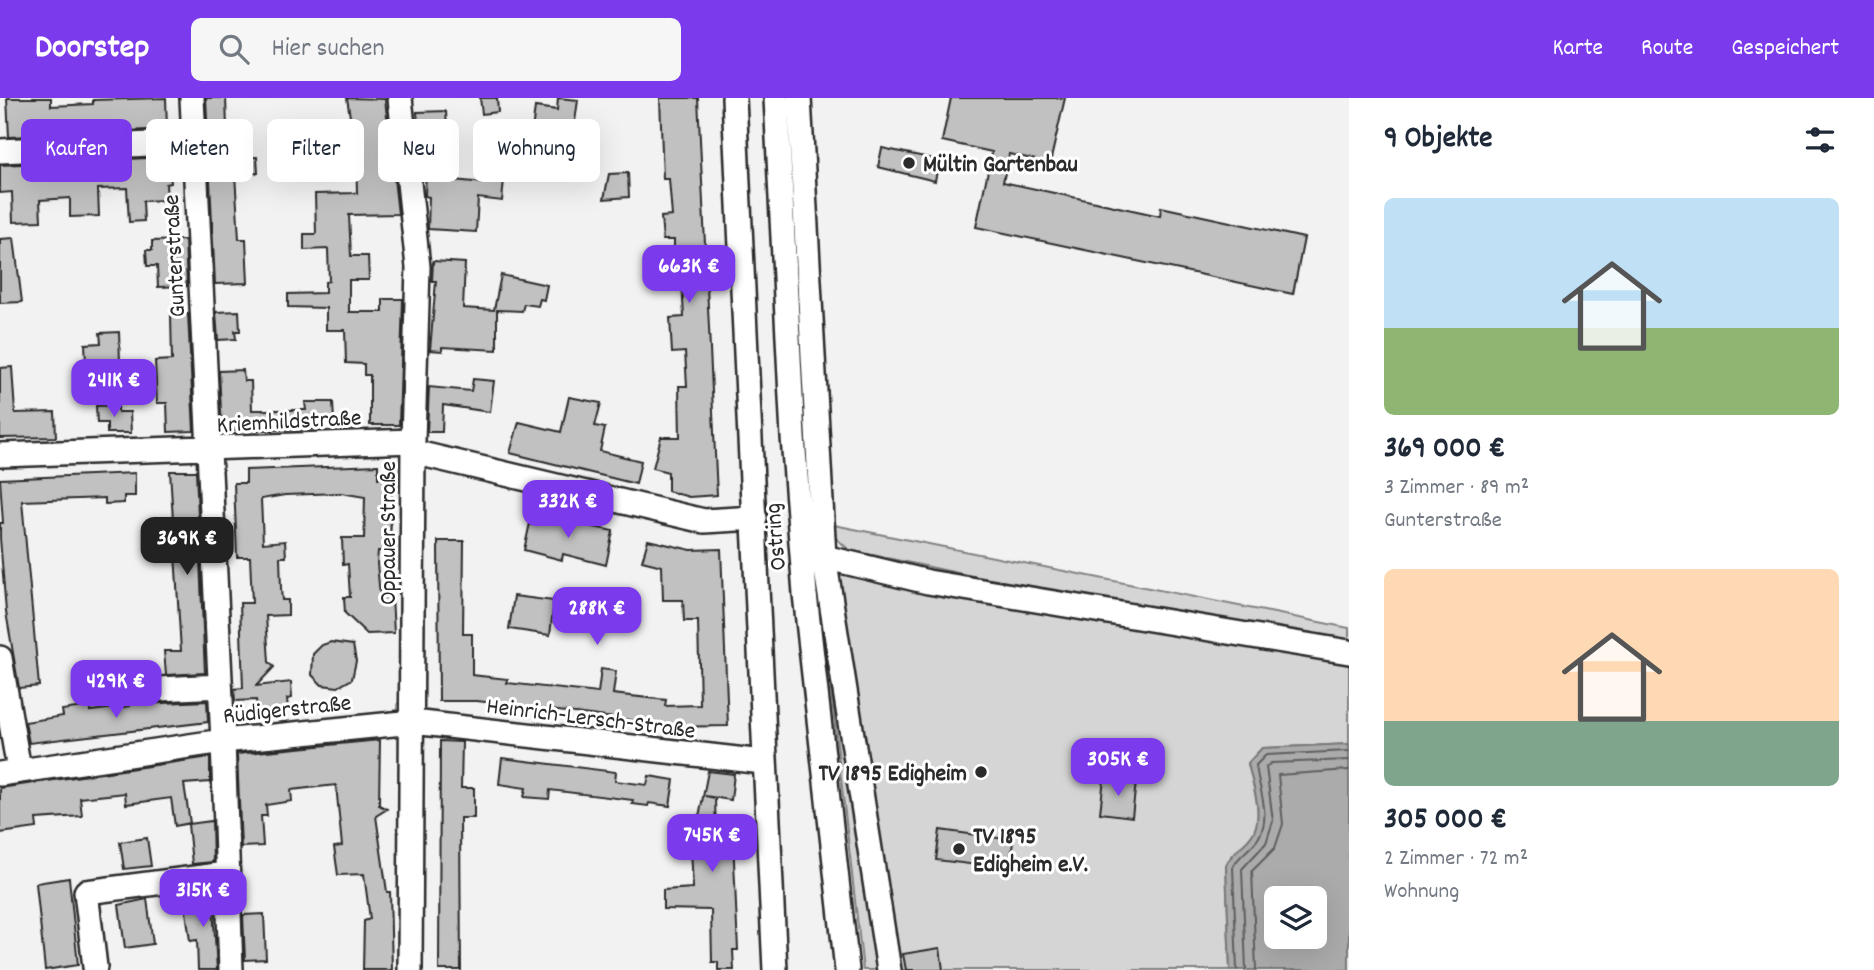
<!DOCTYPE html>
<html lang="de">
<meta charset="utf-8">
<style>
:root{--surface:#fff;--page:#f6f6f7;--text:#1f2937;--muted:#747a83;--accent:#7c3aed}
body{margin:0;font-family:Dekko,sans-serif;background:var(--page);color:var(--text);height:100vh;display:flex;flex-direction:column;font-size:26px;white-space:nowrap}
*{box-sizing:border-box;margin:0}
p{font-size:23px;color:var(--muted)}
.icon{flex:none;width:38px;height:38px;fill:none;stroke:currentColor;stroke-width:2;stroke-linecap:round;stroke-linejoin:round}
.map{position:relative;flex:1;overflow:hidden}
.details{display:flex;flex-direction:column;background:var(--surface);width:525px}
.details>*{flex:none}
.guide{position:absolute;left:21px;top:21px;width:665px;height:63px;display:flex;gap:14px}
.fabs{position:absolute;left:1264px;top:788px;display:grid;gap:14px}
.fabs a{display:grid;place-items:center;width:63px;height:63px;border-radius:10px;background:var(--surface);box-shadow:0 7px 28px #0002;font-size:35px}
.price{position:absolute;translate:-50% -60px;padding:0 16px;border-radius:14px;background:var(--accent);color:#fff;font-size:23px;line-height:46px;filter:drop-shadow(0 2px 4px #0008)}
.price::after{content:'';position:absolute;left:50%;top:42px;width:21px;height:16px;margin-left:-10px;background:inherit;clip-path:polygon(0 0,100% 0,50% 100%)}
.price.selected{background:#222;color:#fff}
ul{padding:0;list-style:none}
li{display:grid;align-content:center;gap:14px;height:371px;padding:0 35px}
li span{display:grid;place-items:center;height:217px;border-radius:10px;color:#555}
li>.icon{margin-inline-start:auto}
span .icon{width:126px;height:126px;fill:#fffc;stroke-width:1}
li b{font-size:30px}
h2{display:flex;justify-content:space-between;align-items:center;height:84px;padding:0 35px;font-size:30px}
.tag{padding:0 24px;border-radius:10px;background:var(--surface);box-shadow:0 7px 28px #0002;font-size:24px;line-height:63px}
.tag.selected{background:var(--accent);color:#fff}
header{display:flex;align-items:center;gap:42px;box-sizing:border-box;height:98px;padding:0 35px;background:var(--accent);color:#fff}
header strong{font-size:33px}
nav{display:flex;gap:38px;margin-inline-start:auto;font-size:24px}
.search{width:490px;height:63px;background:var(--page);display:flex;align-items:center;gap:18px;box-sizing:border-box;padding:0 24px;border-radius:10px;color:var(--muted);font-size:26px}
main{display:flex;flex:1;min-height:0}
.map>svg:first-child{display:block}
</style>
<header>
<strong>Doorstep</strong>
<div class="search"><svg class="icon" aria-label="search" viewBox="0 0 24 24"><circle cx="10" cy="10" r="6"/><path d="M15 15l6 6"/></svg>Hier suchen</div>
<nav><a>Karte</a><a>Route</a><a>Gespeichert</a></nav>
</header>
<main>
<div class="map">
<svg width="1349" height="872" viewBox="0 0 1349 872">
<rect width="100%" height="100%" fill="#f2f2f2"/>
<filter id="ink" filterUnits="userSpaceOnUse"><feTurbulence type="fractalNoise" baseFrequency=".0143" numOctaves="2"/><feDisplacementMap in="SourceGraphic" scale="14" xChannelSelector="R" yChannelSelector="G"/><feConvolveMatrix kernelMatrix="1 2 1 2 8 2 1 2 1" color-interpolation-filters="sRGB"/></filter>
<g filter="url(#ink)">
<path fill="#d5d5d5" stroke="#808080" stroke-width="2" d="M829,426L1349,530V547L1110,507L849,452L836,440Z
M817,471L1349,564V646L1262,650L1248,665C1252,685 1265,719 1252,737C1244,749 1234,751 1226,767L1230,872H863Z"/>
<path fill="#ababab" stroke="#787878" stroke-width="2" fill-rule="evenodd" d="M1349,646V872H1230L1226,767C1234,751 1244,749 1252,737C1265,719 1252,685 1248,665L1262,650ZM1276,800H1314V838H1276Z"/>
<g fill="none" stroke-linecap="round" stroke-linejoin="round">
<path stroke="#5e5e5e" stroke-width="2" d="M1237,872L1233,769C1239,756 1252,751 1259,739C1272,716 1258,690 1256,667L1266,657L1349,653
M1246,872L1242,771L1266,745L1273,723L1266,669L1271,665L1349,662
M1256,872L1252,773L1275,750L1283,726L1278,677L1349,672"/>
</g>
<path fill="#c1c1c1" stroke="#2b2b2b" stroke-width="2" d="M7,0H51V8L93,6V2L166,0L167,31L9,39Z
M206,0H226L228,60L257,59L258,75L235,76L239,141H246L248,185L215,186Z
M347,0L385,1L398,116L349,117L351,158H368L369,182H349V214H383V201H403L399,327H370V277H364V266L346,265L345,232H326V210L288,209V196L325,195V184L329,183L328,151L304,152V136H316L315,96L357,95L356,56Z
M480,0H497L498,14L482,16Z
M558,0L578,2L573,38L570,37L569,46L531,41L535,9L557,12Z
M660,0H698L717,397L689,399L668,393V374L653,370L661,339H680L679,288H687L685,254L672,255L670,220L684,219L680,150L674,151V142H663L661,119L672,118L669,81H663Z
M951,0H1065L1050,65L1009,56L1003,84L1160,118L1161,109L1304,140L1293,196L976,129L992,54L942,43Z
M446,13L448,49H453L454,82L484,85L488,53L519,57L518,73L505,71L502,103L478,100L476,134L428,131L429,99L425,98L426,70H422L417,14Z
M882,50L939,62L935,83L878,69Z
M169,59L171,85L166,86L167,102L143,103L144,123L129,124L127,90L98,91L99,118L70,119V100L40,102L41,123L13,124L12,94L0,95V67Z
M628,75L629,99L604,101L609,76Z
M14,140L22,204L0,205V141Z
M185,142L187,188L158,189L157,168H147L146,152H152V143Z
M433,163L465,165L463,210L494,212L501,177L547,187L544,202L540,201L538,208L524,206L522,213L497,212V252L442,249V253L430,252L436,183H432Z
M239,213L240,233H235L236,241L218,242L216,214Z
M188,216L194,333L168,334L167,305H157L155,263L172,262L171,217Z
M119,234L120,264L86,265L85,246L101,245L100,235Z
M12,269L15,315L55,314L56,339L0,340V270Z
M243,272L244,283H251L252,312H306L305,304H333L334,324H321V331L222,333L219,273Z
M473,281L494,283L490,314L443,307L442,334H427L429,289L471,293Z
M569,299L601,305L595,328L605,330L600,353L641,363L636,386L510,355L519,324L561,334Z
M118,307V314H130L131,335H107V325H97L96,308Z
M378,367V380L392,381L390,453H378L377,465L380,498H392L394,535L367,536L345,515L344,499H350L348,466L343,467L342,440H364L365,399L341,395L285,397L261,401L263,445L285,443L286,459H280L281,491L282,502H288V517L266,518L269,564L274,569L256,588L291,584L292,600L287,601L288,611L258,614L256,602L235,603L234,591L243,590L240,505H252L250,459H237L234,385H246V372Z
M170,373H196L205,575L166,577L164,553H181Z
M135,375V398H124V405L105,406V400L22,403L39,588L19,590L6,514L0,440V425H3L0,381Z
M532,416L613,433L606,467L563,456L562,462L524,452Z
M648,442L691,452L721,451L728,628L662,629L663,626L477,603H439L438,443H464L463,536H472V577L508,581L507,585L598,595L601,571L616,573L613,596L666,602L665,608L700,607L698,523H684L683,502H663L662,468L642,463Z
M514,498L554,503L550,537L509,531Z
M331,544L353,547L356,563L352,581L338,589L322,587L312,577L313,556L322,547Z
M130,603L141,606L207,603L208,624L29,645L25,624L63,618L62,612L90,608V613L130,608Z
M380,642L379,707L387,711L376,718L387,794H390L392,872H363L364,823L370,821L364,776L338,777L334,749L342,748L336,687L291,692L292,703L266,707L267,718H261L263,748L241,749L237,656Z
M440,643L462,644L461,690H474V720H460L461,872H439Z
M210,659V684L184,686L190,725L175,728L171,700L126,706L125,695L80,700L82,718L36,721L37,730L0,735V690Z
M502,660L616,674L615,683L647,687L649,678L674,682L670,708L649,705L648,708L632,706L633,702L550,692L549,701L524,699L526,690L499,686Z
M708,673L734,676L731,702L705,698L715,700L716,736H729L730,740H733L738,852H733L734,872H718V864H712L711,812L663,811V792L693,790L690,731L697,730Z
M1104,680L1136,684L1132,719L1100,715Z
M212,723L213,764L192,766L188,726Z
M940,732L1013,742L1010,771L936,762Z
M147,740L151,768L124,771L120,744Z
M69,780L78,867L45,872L36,785Z
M212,792L217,872H198L197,842L190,843L185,806L192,805L191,795Z
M147,801L153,846L125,850L119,807Z
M264,816L266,861L245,862L243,817Z
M940,850L943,872H906L903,856Z"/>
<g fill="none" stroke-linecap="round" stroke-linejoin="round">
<g stroke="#2b2b2b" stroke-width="28">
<path id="minor" d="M192,0L223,643L231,872
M400,0L418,169L413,343L410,872
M734,0L775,872
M776,0L793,339L805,496L847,872
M799,0L824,459L889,872
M0,53L194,44
M413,354L704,423L755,420
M0,357L413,343
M824,459L928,484L1349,554
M0,560L19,672
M140,592L220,588
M0,676L223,643L413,624L763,664
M95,869L86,794L226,776"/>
</g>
<use href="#minor" stroke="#fff" stroke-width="23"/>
</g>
</g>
<g fill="#2b2b2b" stroke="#fff" stroke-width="2.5">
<circle cx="909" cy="65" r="7"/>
<circle cx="981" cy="674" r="7"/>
<circle cx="959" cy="751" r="7"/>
</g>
<g text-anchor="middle" stroke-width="6" stroke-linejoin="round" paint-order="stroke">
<g font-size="24" font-weight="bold" fill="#2b2b2b" stroke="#fff" text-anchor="start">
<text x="923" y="73">Mültin Gartenbau</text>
<text x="967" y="682" text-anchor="end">TV 1895 Edigheim</text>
<text x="973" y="745">TV 1895<tspan x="973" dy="28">Edigheim e.V.</tspan></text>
</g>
<g font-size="24" fill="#2b2b2b" stroke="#fff">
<text transform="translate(173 158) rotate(-93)" y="8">Gunterstraße</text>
<text transform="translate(289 322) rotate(-3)" y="8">Kriemhildstraße</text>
<text transform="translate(387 435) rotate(-90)" y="8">Oppauer Straße</text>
<text transform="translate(774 439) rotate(-95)" y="8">Ostring</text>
<text transform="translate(287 610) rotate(-6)" y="8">Rüdigerstraße</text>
<text transform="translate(591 619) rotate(7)" y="8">Heinrich-Lersch-Straße</text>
</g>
</g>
</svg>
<div class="fabs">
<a><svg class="icon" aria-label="layers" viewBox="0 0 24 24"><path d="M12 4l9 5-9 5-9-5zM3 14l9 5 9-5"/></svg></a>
</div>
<b class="price" style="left:689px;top:207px">663K €</b>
<b class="price" style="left:114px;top:321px">241K €</b>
<b class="price" style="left:568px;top:442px">332K €</b>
<b class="price selected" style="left:187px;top:479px">369K €</b>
<b class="price" style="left:597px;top:549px">288K €</b>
<b class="price" style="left:116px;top:622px">429K €</b>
<b class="price" style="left:1118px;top:700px">305K €</b>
<b class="price" style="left:712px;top:776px">745K €</b>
<b class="price" style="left:203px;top:831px">315K €</b>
<div class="guide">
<a class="tag selected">Kaufen</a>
<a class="tag">Mieten</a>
<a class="tag">Filter</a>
<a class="tag">Neu</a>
<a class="tag">Wohnung</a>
</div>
</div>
<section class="details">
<h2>9 Objekte<svg class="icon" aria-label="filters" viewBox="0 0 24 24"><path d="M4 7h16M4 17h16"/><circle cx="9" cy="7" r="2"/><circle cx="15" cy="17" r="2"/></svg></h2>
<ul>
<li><span style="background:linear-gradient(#bfe0f5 60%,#8fb573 0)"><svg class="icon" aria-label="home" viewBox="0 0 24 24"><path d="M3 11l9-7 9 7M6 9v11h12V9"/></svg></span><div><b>369 000 €</b><p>3 Zimmer · 89 m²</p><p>Gunterstraße</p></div></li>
<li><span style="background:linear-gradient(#ffd9b3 70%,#7fa58c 0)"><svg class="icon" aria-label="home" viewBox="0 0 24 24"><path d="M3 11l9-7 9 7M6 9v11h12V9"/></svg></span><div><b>305 000 €</b><p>2 Zimmer · 72 m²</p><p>Wohnung</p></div></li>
</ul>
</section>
</main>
